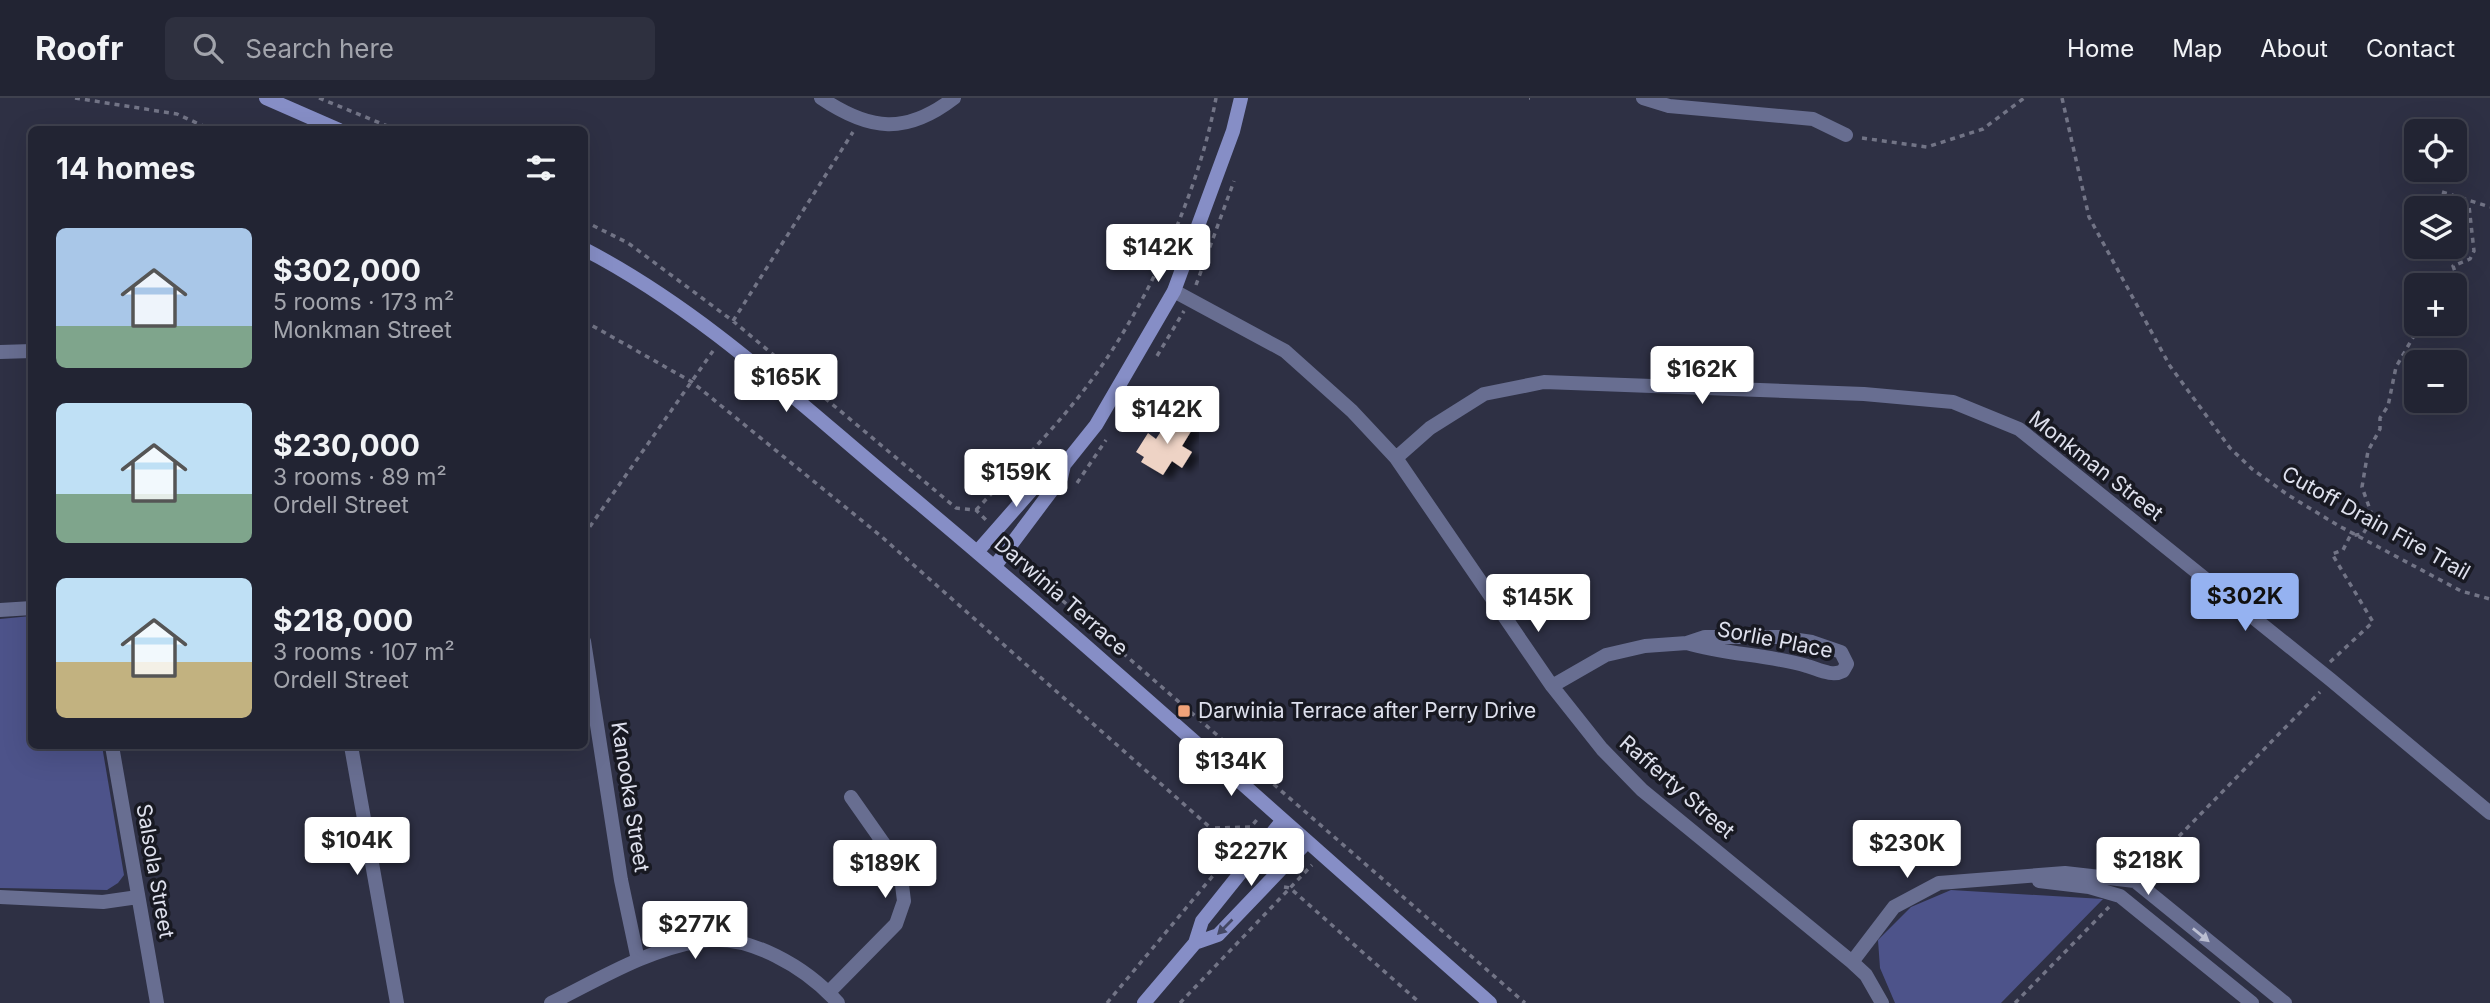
<!DOCTYPE html>
<meta charset="utf-8">
<style>
:root{--surface:#222433;--page:#2e303f;--text:#f1f3f6;--muted:#a2a4ac;--line:#3f414e;--accent:#95b2f1}
body{margin:0;font-family:Inter,sans-serif;background:var(--page);color:var(--text);height:100vh;display:flex;flex-direction:column;font-size:26px;white-space:nowrap}
*{box-sizing:border-box;margin:0}
p{font-size:23px;color:var(--muted)}
.icon{flex:none;width:38px;height:38px;fill:none;stroke:currentColor;stroke-width:2;stroke-linecap:round;stroke-linejoin:round}
.map{position:relative;flex:1;overflow:hidden}
.drawer{position:absolute;left:28px;top:28px;width:560px;height:623px;display:flex;flex-direction:column;background:var(--surface);border-radius:10px;box-shadow:0 7px 28px #0002,0 0 0 2px var(--line)}
.drawer>*{flex:none}
.controls{position:absolute;left:2404px;top:21px;display:grid;gap:14px}
.controls a{display:grid;place-items:center;width:63px;height:63px;border-radius:10px;background:var(--surface);box-shadow:0 7px 28px #0002,0 0 0 2px var(--line);font-size:35px}
.price{position:absolute;translate:-50% -60px;padding:0 16px;border-radius:7px;background:#fff;color:#222;font-size:23px;line-height:46px;filter:drop-shadow(0 2px 4px #0008)}
.price::after{content:'';position:absolute;left:50%;top:42px;width:21px;height:16px;margin-left:-10px;background:inherit;clip-path:polygon(0 0,100% 0,50% 100%)}
.price.selected{background:var(--accent);color:#111}
ul{padding:0;list-style:none}
li{display:flex;align-items:center;gap:21px;height:175px;padding:0 28px}
li span{display:grid;place-items:center;flex:none;width:196px;height:140px;border-radius:10px;color:#555}
li>.icon{margin-inline-start:auto}
span .icon{width:84px;height:84px;fill:#fffc;stroke-width:1}
li b{font-size:30px}
h2{display:flex;justify-content:space-between;align-items:center;height:84px;padding:0 28px;font-size:30px}
header{display:flex;align-items:center;gap:42px;box-sizing:border-box;height:98px;padding:0 35px;background:var(--surface);border-bottom:2px solid var(--line)}
header strong{font-size:33px}
nav{display:flex;gap:38px;margin-inline-start:auto;font-size:24px}
.search{width:490px;height:63px;background:var(--page);display:flex;align-items:center;gap:18px;box-sizing:border-box;padding:0 24px;border-radius:10px;color:var(--muted);font-size:26px}
.map>svg:first-child{display:block}
</style>
<header>
<strong>Roofr</strong>
<div class="search"><svg class="icon" aria-label="search" viewBox="0 0 24 24"><circle cx="10" cy="10" r="6"/><path d="M15 15l6 6"/></svg>Search here</div>
<nav><a>Home</a><a>Map</a><a>About</a><a>Contact</a></nav>
</header>
<div class="map">
<svg width="2490" height="905" viewBox="0 0 2490 905">
<defs>
<filter id="shadow"><feDropShadow dx="8" dy="4.5" stdDeviation="3.5" flood-color="#0009"/></filter>
</defs>
<rect width="100%" height="100%" fill="#2e3044"/>
<path fill="#4d538a" d="M31,518L32,648H102L124,777L118,785L107,792L0,790V521Z
M1951,792L2103,801L2001,905H1895L1880,870L1878,842L1911,809Z"/>
<path fill="#eed3c5" filter="url(#shadow)" d="M1172,316L1193,330L1182,348L1192,354L1182,370L1172,363L1163,377L1141,364L1144,359L1136,354L1148,335L1156,341Z"/>
<g fill="none" stroke-linecap="round" stroke-linejoin="round">
<path stroke="#727486" stroke-width="3.5" stroke-dasharray="5 5" stroke-linecap="butt" d="M75,0L177,16L212,32
M319,0L397,32
M1529,0H1530
M2062,0L2089,119L2170,268L2230,350L2252,371L2288,397L2339,428L2461,493L2490,501
M1862,40L1927,49L1983,31L2024,0
M2442,94L2490,109
M584,123L628,145L733,223L956,410L976,412L987,423
M1196,187L1234,83
M2455,191L2458,182L2453,168L2470,161L2474,153L2469,108L2463,102
M584,223L692,284L882,439L1239,755
M733,223L853,34
M1157,258L1184,213
M1077,385L1106,342
M976,412C1021,364 1068,318 1105,263C1155,189 1200,88 1216,0
M584,437L713,253
M1021,459L1063,503L1525,905
M2330,564L2373,524L2332,456L2343,452L2350,438L2363,436L2373,420L2362,389L2368,353L2380,331V320L2388,308L2396,269L2415,236L2417,219
M1215,730L1251,729L1259,719
M2144,774L2320,594
M1284,789L1290,790L1420,905
M1107,905L1236,750
M1180,905L1312,767
M2015,905L2109,809"/>
<path stroke="#686e91" stroke-width="14" d="M821,0C870,33 906,37 954,0
M1643,0L1669,8L1813,21L1846,37
M1174,193L1285,253L1352,313L1396,360L1552,588L1602,651L1642,692L1852,864L1866,877L1882,905
M0,254L32,253
M1396,360L1430,330L1484,296L1544,284L1864,296L1953,304L2019,331L2331,582L2490,715
M0,512L32,510
M584,543L621,782L638,862
M1552,588L1606,557L1645,548L1687,545L1705,539H1778L1812,544L1841,554L1847,566L1843,573C1832,579 1818,571 1807,568C1767,556 1726,557 1687,545
M112,648L157,905
M351,648L397,905
M2039,783L2089,789L2120,798L2252,905
M0,799L103,804L138,799
M1852,864L1894,809L1939,785L2065,775L2135,783L2285,905
M829,894L896,826L904,803L901,779L884,746L851,699
M551,905C598,882 648,851 701,843C749,835 807,870 838,905"/>
<path stroke="#868ec6" stroke-width="14" d="M266,0L339,32
M584,151C702,212 800,306 901,390C1101,557 1294,733 1490,905
M977,454L1050,371L1064,367
M995,468L1061,380L1064,367L1096,327L1174,193L1233,33L1241,0
M1195,845L1218,837L1307,744
M1144,905L1195,845L1202,823L1282,723"/>
</g>
<defs><path id="oneway-solid" d="M-6-.8H1V-3.2L6.5 0L1 3.2V.8H-6Z" transform="scale(1.75)"/></defs>
<use fill="#444864" href="#oneway-solid" transform="translate(1225 829) rotate(135)"/>
<use fill="#bbbed1" href="#oneway-solid" transform="translate(2201 837) rotate(39)"/>
<rect fill="#f0a279" stroke="#181922" stroke-width="2.5" x="1177" y="606" width="14" height="14" rx="3.5"/>
<g text-anchor="middle" stroke-width="7" stroke-linejoin="round" paint-order="stroke">
<g font-size="21" fill="#dee0ed" stroke="#181922">
<text transform="translate(2096 368) rotate(38)" y="7">Monkman Street</text>
<text transform="translate(2376 425) rotate(29)" y="7">Cutoff Drain Fire Trail</text>
<text transform="translate(1061 498) rotate(41)" y="7">Darwinia Terrace</text>
<text transform="translate(1775 542) rotate(11)" y="7">Sorlie Place</text>
<text transform="translate(1677 689) rotate(41)" y="7">Rafferty Street</text>
<text transform="translate(630 699) rotate(81)" y="7">Kanooka Street</text>
<text transform="translate(155 773) rotate(80)" y="7">Salsola Street</text>
</g>
<g font-size="21" fill="#dee0ed" stroke="#181922" text-anchor="start">
<text x="1198" y="620">Darwinia Terrace after Perry Drive</text>
</g>
</g>
</svg>
<div class="controls">
<a><svg class="icon" aria-label="locate" viewBox="0 0 24 24"><circle cx="12" cy="12" r="6"/><path d="M12 2v4M12 18v4M2 12h4M18 12h4"/></svg></a>
<a><svg class="icon" aria-label="layers" viewBox="0 0 24 24"><path d="M12 4l9 5-9 5-9-5zM3 14l9 5 9-5"/></svg></a>
<a>+</a>
<a>−</a>
</div>
<b class="price" style="left:1158px;top:186px">$142K</b>
<b class="price" style="left:1702px;top:308px">$162K</b>
<b class="price" style="left:786px;top:316px">$165K</b>
<b class="price" style="left:1167px;top:348px">$142K</b>
<b class="price" style="left:1016px;top:411px">$159K</b>
<b class="price selected" style="left:2245px;top:535px">$302K</b>
<b class="price" style="left:1538px;top:536px">$145K</b>
<b class="price" style="left:1231px;top:700px">$134K</b>
<b class="price" style="left:357px;top:779px">$104K</b>
<b class="price" style="left:1907px;top:782px">$230K</b>
<b class="price" style="left:1251px;top:790px">$227K</b>
<b class="price" style="left:2148px;top:799px">$218K</b>
<b class="price" style="left:885px;top:802px">$189K</b>
<b class="price" style="left:695px;top:863px">$277K</b>
<section class="drawer">
<h2>14 homes<svg class="icon" aria-label="filters" viewBox="0 0 24 24"><path d="M4 7h16M4 17h16"/><circle cx="9" cy="7" r="2"/><circle cx="15" cy="17" r="2"/></svg></h2>
<ul>
<li><span style="background:linear-gradient(#a9c7e8 70%,#7fa58c 0)"><svg class="icon" aria-label="home" viewBox="0 0 24 24"><path d="M3 11l9-7 9 7M6 9v11h12V9"/></svg></span><div><b>$302,000</b><p>5 rooms · 173 m²</p><p>Monkman Street</p></div></li>
<li><span style="background:linear-gradient(#bfe0f5 65%,#7fa58c 0)"><svg class="icon" aria-label="home" viewBox="0 0 24 24"><path d="M3 11l9-7 9 7M6 9v11h12V9"/></svg></span><div><b>$230,000</b><p>3 rooms · 89 m²</p><p>Ordell Street</p></div></li>
<li><span style="background:linear-gradient(#bfe0f5 60%,#c2b280 0)"><svg class="icon" aria-label="home" viewBox="0 0 24 24"><path d="M3 11l9-7 9 7M6 9v11h12V9"/></svg></span><div><b>$218,000</b><p>3 rooms · 107 m²</p><p>Ordell Street</p></div></li>
</ul>
</section>
</div>
